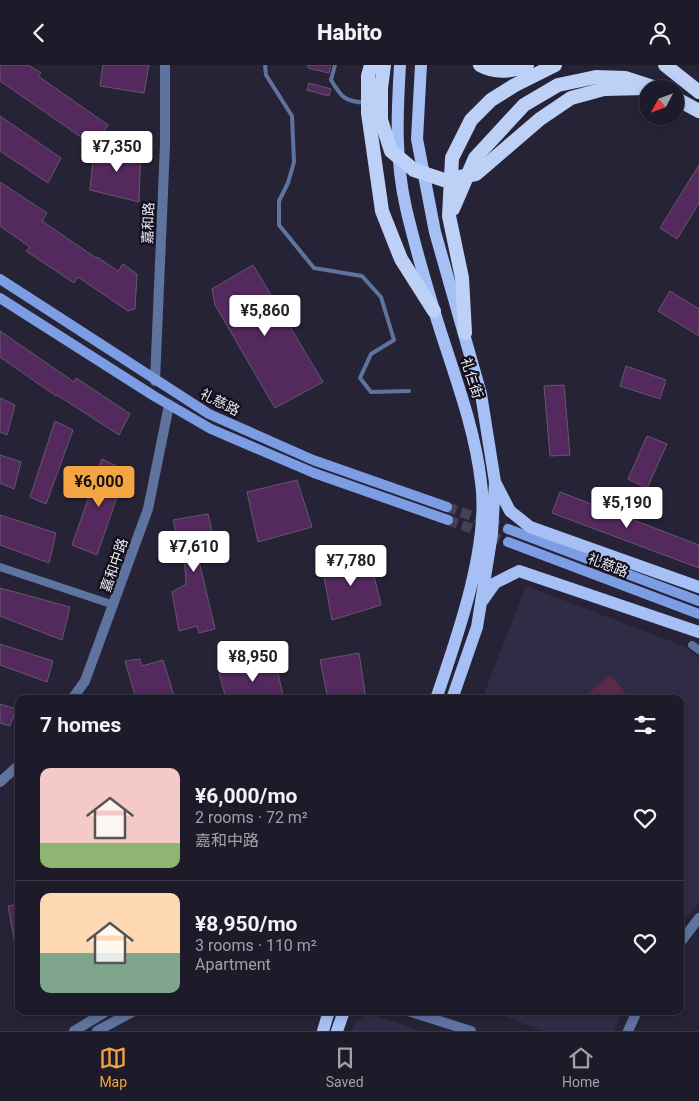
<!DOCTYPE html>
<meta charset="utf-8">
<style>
:root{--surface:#1d1a29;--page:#252331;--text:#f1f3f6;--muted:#a0a1a8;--line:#3b3846;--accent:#f2a541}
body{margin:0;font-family:Roboto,"Noto Sans SC",sans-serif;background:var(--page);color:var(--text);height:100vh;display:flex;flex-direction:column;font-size:19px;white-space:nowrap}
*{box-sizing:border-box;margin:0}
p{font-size:16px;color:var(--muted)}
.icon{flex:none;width:28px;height:28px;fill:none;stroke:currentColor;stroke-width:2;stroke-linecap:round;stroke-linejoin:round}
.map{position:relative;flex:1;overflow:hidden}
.panel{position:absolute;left:15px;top:630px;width:669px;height:320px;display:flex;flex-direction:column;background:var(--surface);border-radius:10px;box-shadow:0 2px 8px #0003,0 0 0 1px var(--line)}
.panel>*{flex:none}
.needle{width:32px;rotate:229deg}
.controls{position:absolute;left:639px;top:15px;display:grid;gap:10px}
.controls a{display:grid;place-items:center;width:45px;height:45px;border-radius:50%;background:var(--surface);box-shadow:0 2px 8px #0003,0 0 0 1px var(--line);font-size:25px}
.price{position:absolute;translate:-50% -42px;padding:0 11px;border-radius:5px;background:#fff;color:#222;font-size:16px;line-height:32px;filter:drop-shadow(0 1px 2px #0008)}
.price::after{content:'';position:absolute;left:50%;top:30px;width:15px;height:11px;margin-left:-8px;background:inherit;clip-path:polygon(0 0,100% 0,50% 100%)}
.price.on{background:var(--accent);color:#111}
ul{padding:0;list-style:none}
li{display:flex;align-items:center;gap:15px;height:125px;padding:0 25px}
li+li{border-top:1px solid var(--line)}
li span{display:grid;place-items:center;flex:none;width:140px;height:100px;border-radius:10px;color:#555}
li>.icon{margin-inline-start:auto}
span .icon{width:60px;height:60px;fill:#fffc;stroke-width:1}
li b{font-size:21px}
h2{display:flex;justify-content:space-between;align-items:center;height:60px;padding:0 25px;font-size:21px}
header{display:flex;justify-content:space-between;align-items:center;height:65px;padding:0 25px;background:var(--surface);font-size:22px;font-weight:800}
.menu{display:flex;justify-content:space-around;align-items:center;height:70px;border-top:1px solid var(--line);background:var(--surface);font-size:14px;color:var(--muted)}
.menu a{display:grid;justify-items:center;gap:2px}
.menu .on{color:var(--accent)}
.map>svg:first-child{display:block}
</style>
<header><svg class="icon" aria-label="back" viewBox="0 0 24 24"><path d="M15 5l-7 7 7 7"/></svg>Habito<svg class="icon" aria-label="person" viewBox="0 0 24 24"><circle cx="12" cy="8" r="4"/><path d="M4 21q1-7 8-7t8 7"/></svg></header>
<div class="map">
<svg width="699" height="966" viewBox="0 0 699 966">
<rect width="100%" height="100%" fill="#272337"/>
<path fill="#312c45" d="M526,521L686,582L699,593V837L680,860V634H482Z
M491,946H622L614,966H543Z
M368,948L420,966H352L356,957Z"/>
<path fill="#5d2947" d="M610,610L631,634H582Z"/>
<path fill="#53295e" stroke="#66576a" d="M0,0H28L41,8L38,11L108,60L94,81L0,16Z
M103,0H149L144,28L100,21Z
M308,0H331L329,8L308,3Z
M309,18L331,24L329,31L307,25Z
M0,51L61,93L48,118L0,86Z
M141,82L139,137L90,125L94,86Z
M699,100V138L677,174L660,163Z
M0,117L47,148L42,156L96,193L97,192L118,206L123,199L137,209L135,244L128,246L78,212L74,218L26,186L30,182L0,161Z
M253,200L323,317L275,343L215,240L212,224Z
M670,226L699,244V271L658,246Z
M0,266L74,317L76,313L130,349L119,370L57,330L56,331L0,292Z
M626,301L666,315L660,334L620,321Z
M564,320L570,390L550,391L544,321Z
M0,333L15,340L7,370L0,367Z
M55,356L73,365L46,439L30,432Z
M647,371L667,379L647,423L628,414Z
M0,390L21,397L14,424L0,418Z
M102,394L126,406L97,490L72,480Z
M297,415L312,462L258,477L247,427Z
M560,427L699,480V503L552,448Z
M208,449L218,492L199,496L215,564L199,568L197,561L179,566L172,527L186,519L185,502L173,455Z
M0,450L56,468L49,498L0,480Z
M369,489L381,540L332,555L322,501Z
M0,523L70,542L62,575L0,551Z
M0,579L53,596L47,617L0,600Z
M359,588L366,634H328L320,595Z
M140,594L142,601L163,595L174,631L165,634H136L125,596Z
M275,596L284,634H226L219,608Z
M0,639L16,644L10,661L0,658Z
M19,839V879H15L8,841Z"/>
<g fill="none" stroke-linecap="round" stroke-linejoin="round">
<path stroke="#444154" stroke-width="10" stroke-dasharray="10 5" stroke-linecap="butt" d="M447,442L508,464
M448,455L508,477"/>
<path stroke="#5e739e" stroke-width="4" d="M265,0L266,10L292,51L294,97L288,118L279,136V160L314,203L362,211L381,232L394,275L371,289L360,313L371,327L409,326
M335,0L331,15C342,33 344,36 366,38"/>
<path stroke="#5e739e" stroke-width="8" d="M0,502L114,540
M692,580L699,585"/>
<path stroke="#5e739e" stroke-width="10" d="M155,316L165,80V0
M72,634L85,616L148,444L169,340
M0,717L19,700
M680,878L699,853
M408,946L471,966
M74,966L107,946
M97,966L134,946
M628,966L637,946"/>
<path stroke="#7c9de3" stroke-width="10" d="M0,214L209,349L313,395L447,442
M0,233L154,331L211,364L314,408L448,455
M508,464L699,536
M508,477L699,549"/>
<path stroke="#a6c0f6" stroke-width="12" d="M400,0C397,49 395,95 406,143C414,177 424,212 434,245C451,302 474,357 481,417C490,480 457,573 436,634
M421,0L417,74L435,167L481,329L495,417L492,469L477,562L452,634
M495,417L510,446L530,462L699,522
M483,535L495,518L519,506L699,567
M323,966L329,946
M337,966L344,946"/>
<path stroke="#bdd0f6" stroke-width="14" d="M371,0L368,11V48L382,146L401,194L434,246
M480,0C495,8 511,7 527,0
M665,0L699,27
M604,24L646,23
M675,33L699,46
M453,144L475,93L524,40L558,20L596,12L625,13L656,23
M465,268L462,213L449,151L452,93L471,55L491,35L515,20L555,0"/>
<path stroke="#bdd0f6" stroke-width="14" d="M384,0L381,23V55L391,86L414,105L444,115L476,109L540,54L571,33L604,24"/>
</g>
<g text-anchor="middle" stroke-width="4.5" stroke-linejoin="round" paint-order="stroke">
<g font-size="14" fill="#ebe9f7" stroke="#100e17">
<text transform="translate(148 158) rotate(-88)" y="5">嘉和路</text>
<text transform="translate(472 313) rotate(72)" y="5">礼仁街</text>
<text transform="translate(220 337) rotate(27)" y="5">礼慈路</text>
<text transform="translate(114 500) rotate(-71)" y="5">嘉和中路</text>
<text transform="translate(608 500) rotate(21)" y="5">礼慈路</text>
</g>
</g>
</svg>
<div class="controls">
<a><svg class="needle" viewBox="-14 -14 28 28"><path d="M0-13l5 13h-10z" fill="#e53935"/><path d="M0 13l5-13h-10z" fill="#a0a1a8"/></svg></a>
</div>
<b class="price" style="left:117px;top:108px">¥7,350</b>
<b class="price" style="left:265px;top:272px">¥5,860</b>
<b class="price on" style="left:99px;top:443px">¥6,000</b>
<b class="price" style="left:627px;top:464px">¥5,190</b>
<b class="price" style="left:194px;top:508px">¥7,610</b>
<b class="price" style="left:351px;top:522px">¥7,780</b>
<b class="price" style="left:253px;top:618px">¥8,950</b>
<section class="panel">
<h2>7 homes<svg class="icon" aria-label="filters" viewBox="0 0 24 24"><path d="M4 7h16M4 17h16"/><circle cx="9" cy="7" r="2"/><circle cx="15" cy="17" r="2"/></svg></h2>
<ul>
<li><span style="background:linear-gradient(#f6c9c9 75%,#8fb573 0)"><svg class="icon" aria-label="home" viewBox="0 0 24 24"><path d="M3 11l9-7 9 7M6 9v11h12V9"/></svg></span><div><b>¥6,000/mo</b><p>2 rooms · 72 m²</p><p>嘉和中路</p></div><svg class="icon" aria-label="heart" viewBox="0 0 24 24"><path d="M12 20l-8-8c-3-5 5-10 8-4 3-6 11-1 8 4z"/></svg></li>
<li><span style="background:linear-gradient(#ffd9b3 60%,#7fa58c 0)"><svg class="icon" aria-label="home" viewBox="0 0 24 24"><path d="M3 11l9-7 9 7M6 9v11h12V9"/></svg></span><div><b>¥8,950/mo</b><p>3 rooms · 110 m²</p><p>Apartment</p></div><svg class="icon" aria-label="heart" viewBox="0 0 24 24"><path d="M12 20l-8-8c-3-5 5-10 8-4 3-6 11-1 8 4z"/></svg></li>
</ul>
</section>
</div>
<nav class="menu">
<a class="on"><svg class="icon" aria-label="map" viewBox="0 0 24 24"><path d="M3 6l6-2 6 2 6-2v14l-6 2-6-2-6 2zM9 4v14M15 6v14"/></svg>Map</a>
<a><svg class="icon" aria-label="saved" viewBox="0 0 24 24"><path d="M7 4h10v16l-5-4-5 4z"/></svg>Saved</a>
<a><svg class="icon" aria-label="home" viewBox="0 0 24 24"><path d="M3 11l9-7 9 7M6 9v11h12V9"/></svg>Home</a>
</nav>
